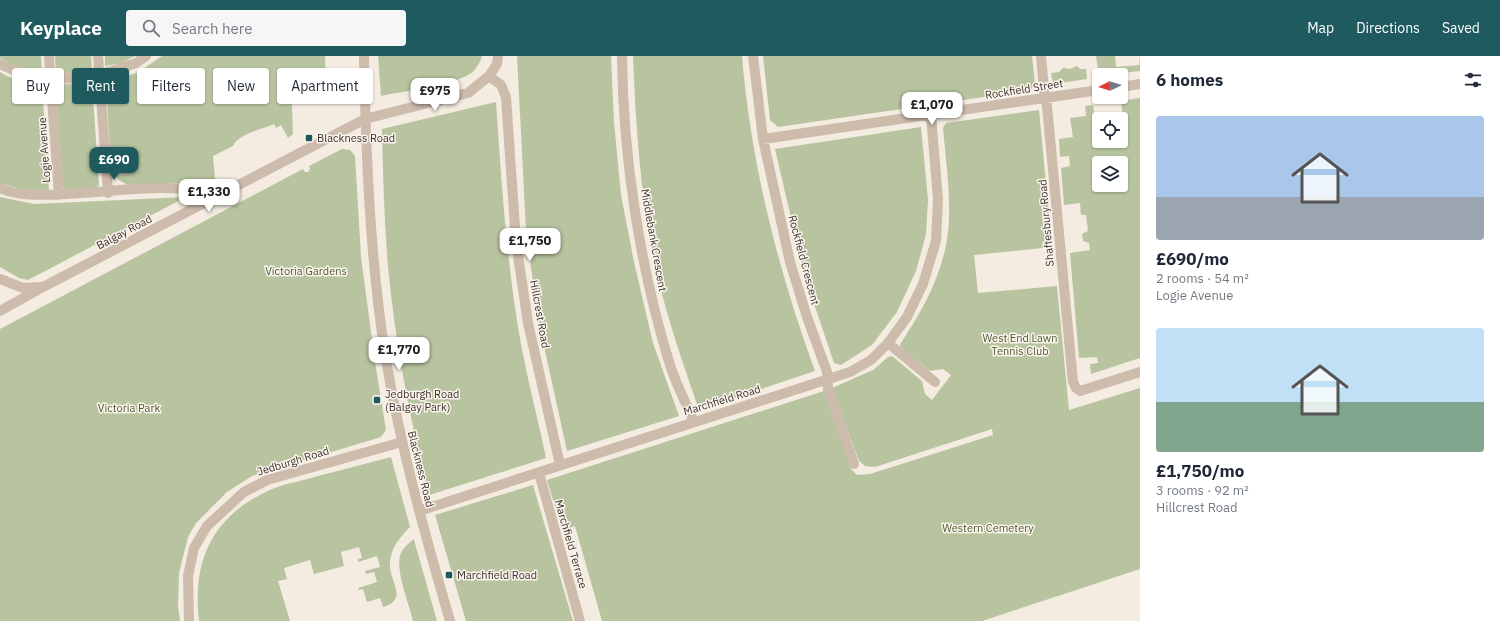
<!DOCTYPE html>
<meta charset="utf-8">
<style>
:root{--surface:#fff;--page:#f6f6f7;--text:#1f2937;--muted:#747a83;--accent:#1f5a5e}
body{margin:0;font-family:"IBM Plex Sans",sans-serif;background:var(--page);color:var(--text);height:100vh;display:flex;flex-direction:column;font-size:15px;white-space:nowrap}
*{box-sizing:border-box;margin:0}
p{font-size:13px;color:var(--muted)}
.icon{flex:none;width:22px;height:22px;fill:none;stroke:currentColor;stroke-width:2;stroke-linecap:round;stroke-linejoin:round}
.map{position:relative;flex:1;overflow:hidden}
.sheet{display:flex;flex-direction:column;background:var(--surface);width:360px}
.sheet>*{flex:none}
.top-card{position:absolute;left:12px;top:12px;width:380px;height:36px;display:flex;gap:8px}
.needle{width:26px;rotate:265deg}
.buttons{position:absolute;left:1092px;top:12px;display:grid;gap:8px}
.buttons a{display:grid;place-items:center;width:36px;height:36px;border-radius:4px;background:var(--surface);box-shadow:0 1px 3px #0004;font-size:20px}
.price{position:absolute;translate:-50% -34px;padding:0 9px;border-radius:8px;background:#fff;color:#222;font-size:13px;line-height:26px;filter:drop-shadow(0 1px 2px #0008)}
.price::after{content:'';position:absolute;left:50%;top:24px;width:12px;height:9px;margin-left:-6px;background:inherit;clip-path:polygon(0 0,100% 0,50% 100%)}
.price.active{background:var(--accent);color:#fff}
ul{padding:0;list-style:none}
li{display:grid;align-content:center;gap:8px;height:212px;padding:0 16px}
li span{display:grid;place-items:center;height:124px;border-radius:4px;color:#555}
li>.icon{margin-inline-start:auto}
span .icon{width:72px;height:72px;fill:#fffc;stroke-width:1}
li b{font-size:17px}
h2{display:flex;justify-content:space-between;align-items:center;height:48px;padding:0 16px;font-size:17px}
.pill{padding:0 14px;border-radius:4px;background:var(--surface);box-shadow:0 1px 3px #0004;font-size:14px;line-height:36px}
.pill.active{background:var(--accent);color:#fff}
header{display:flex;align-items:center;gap:24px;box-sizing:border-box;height:56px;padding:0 20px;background:var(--accent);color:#fff}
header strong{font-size:19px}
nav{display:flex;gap:22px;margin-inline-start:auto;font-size:14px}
.search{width:280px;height:36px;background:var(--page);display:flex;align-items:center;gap:10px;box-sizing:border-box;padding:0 14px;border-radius:4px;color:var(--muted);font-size:15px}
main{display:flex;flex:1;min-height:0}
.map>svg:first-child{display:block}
</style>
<header>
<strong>Keyplace</strong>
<div class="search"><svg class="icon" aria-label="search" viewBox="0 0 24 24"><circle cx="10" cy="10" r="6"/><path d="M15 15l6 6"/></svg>Search here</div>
<nav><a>Map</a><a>Directions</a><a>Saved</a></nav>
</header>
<main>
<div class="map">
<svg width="1140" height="565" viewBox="0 0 1140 565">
<rect width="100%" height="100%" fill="#f4ebe1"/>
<path fill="#b8c4a0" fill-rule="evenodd" d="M0,0H41L42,16L13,9L0,2Z
M55,0H91L92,15L56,18Z
M105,0H135L121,7L105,10Z
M162,0H325L326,25L291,24L293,78L288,82L281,69L276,72L274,68C263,73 238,78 233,90L213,100L215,124L131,131L119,124L111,113L106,26L137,17Z
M378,0H482C480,7 475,16 468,19C449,30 403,35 381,40Z
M517,0H611L614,66L621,139L634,206L653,287L679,360L567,395L538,263L526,174Z
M633,0H742C751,108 778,214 815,315L699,354C684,311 669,267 658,223C641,150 636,75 633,0Z
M763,0H1032L1035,28L1031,34L778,71L770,64Z
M1096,0H1115L1116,11L1139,9L1140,0V15L1099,19V21Z
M1077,10L1080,13H1086L1087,23L1053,28L1051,17L1059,16L1063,12L1070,13Z
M0,16L9,21L42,30L49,134H24L0,127Z
M92,26L99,129L96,132L66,134L63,131L56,29Z
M1140,42V302L1091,318L1090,308L1098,307L1097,301L1079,302L1070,197L1090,194L1089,187L1083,185L1082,178L1088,175L1086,159H1081L1080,147L1064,149L1061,112L1070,110L1069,100L1060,101L1059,83L1073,81L1070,62L1086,60L1085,50L1093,49L1096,66H1099V85H1103L1104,91L1126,88L1121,45ZM1099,107H1121V129H1099Z
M496,46C501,121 506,196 518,271C525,315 537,358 546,402L429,439C410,363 395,287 388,210C384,164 383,119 382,73Z
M1039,54L1052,191L974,199L978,237L1057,230L1069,354L1140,332V513L982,565H602L575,470L562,474L547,424L824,335L851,413L857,419L870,418L993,379L992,373L875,411L865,410L859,405L832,332L873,314L888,301L892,300L922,325L925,338L932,344L951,319L943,313L930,315L901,292L900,288C920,259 937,228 945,194C954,158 946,108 943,72L946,67Z
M921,71L928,144L926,178L916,215L897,256L872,289L841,309L834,307L804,218L775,93Z
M342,93L350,94L355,100L361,201L375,306L386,374L381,381L252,420L227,436L196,467L188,481L179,517L178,551L180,565H0V273L303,113L305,116H308L310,113L309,110Z
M0,141L34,148L186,141L28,224L19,222L0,211Z
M391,401L410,471C400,481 391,492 390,506C388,525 410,543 383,551L380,542L367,546L363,533L359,534L358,532L377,526L374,516L366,518L365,515L380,511L377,500L358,506V503L362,502L359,491L341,496L344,510L314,518L310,504L284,512L287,523L278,525L290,565H199C192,503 213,459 272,433C286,427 303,425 318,420C343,414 367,407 391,401Z
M533,429L573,565H466L435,459Z
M414,483V484L437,565H413C409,548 396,516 400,500C402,492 408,488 414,483Z"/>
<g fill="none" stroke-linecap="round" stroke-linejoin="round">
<path stroke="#cdbbac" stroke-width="10" d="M49,0L59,139
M98,0L108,137
M364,0C366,101 370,204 386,304C401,393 425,479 450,565
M622,0C623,102 640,212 670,309C676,328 686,347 694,366
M753,0L763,83L790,206L807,261L827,316L828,333L854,408
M1041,0L1044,34L1047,50L1073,326L1076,332L1080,335L1140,316
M0,8L11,13L51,24L99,19L136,7L146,0
M489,20L501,29L506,41L516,186L528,267L560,409
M1121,31L1140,28
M763,83L1099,34
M0,132C20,141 45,139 67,138C115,136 172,125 219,139
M0,223L23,232L41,231
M0,255L43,231L365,63L468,37L489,20L497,8L498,0
M888,287L935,326
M539,417L580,565
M419,455L850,316L871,304L888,287L907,261L923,228L936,185L938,143L931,59
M189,565L188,520L194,492L207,470L244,436L267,424L402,386"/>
</g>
<g fill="#1f5a5e" stroke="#fbf5ee" stroke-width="1.5">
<rect x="305" y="78" width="8" height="8" rx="2"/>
<rect x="373" y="340" width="8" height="8" rx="2"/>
<rect x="445" y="515" width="8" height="8" rx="2"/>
</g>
<g text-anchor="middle" stroke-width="3" stroke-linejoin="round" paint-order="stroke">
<g font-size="11" fill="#3b302b" stroke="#fbf5ee">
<text transform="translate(1024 33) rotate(-9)" y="4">Rockfield Street</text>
<text transform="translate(44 94) rotate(-94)" y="4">Logie Avenue</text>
<text transform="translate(1046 167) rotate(-95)" y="4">Shaftesbury Road</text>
<text transform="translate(124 176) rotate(-28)" y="4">Balgay Road</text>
<text transform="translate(654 184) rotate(80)" y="4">Middlebank Crescent</text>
<text transform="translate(804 204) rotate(75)" y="4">Rockfield Crescent</text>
<text transform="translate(540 258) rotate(80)" y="4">Hillcrest Road</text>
<text transform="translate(722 344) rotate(-17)" y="4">Marchfield Road</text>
<text transform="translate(293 405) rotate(-17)" y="4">Jedburgh Road</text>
<text transform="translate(421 413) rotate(76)" y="4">Blackness Road</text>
<text transform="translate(571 488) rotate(74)" y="4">Marchfield Terrace</text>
</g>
<g font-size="11" fill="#3b302b" stroke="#fbf5ee" text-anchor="start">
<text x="317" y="86">Blackness Road</text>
<text x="385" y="342">Jedburgh Road<tspan x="385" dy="13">(Balgay Park)</tspan></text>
<text x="457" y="523">Marchfield Road</text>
</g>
<g font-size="11" fill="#4a5a2e" stroke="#fbf5ee">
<text x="306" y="219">Victoria Gardens</text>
<text x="1020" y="286">West End Lawn<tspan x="1020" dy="13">Tennis Club</tspan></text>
<text x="129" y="356">Victoria Park</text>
<text x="988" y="476">Western Cemetery</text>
</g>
</g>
</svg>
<div class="buttons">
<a><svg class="needle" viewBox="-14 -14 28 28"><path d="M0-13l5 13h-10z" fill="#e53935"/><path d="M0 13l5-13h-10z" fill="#747a83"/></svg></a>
<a><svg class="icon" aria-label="locate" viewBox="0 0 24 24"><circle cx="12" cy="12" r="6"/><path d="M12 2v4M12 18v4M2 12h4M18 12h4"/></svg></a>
<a><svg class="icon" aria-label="layers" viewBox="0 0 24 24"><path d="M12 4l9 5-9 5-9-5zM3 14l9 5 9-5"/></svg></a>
</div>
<b class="price" style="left:435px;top:56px">£975</b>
<b class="price" style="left:932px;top:70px">£1,070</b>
<b class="price active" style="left:114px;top:125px">£690</b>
<b class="price" style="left:209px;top:157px">£1,330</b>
<b class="price" style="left:530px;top:206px">£1,750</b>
<b class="price" style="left:399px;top:315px">£1,770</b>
<div class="top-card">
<a class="pill">Buy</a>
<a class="pill active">Rent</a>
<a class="pill">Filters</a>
<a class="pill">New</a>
<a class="pill">Apartment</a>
</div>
</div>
<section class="sheet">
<h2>6 homes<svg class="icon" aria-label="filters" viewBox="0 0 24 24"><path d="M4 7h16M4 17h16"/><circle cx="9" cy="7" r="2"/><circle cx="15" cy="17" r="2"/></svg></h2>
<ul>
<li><span style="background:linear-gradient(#a9c7e8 65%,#9aa5b1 0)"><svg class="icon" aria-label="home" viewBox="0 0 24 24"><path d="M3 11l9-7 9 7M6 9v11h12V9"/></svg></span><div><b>£690/mo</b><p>2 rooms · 54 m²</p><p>Logie Avenue</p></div></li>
<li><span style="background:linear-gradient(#bfe0f5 60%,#7fa58c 0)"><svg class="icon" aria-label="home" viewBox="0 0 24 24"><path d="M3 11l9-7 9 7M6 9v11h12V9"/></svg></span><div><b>£1,750/mo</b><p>3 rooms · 92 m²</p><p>Hillcrest Road</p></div></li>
</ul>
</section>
</main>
